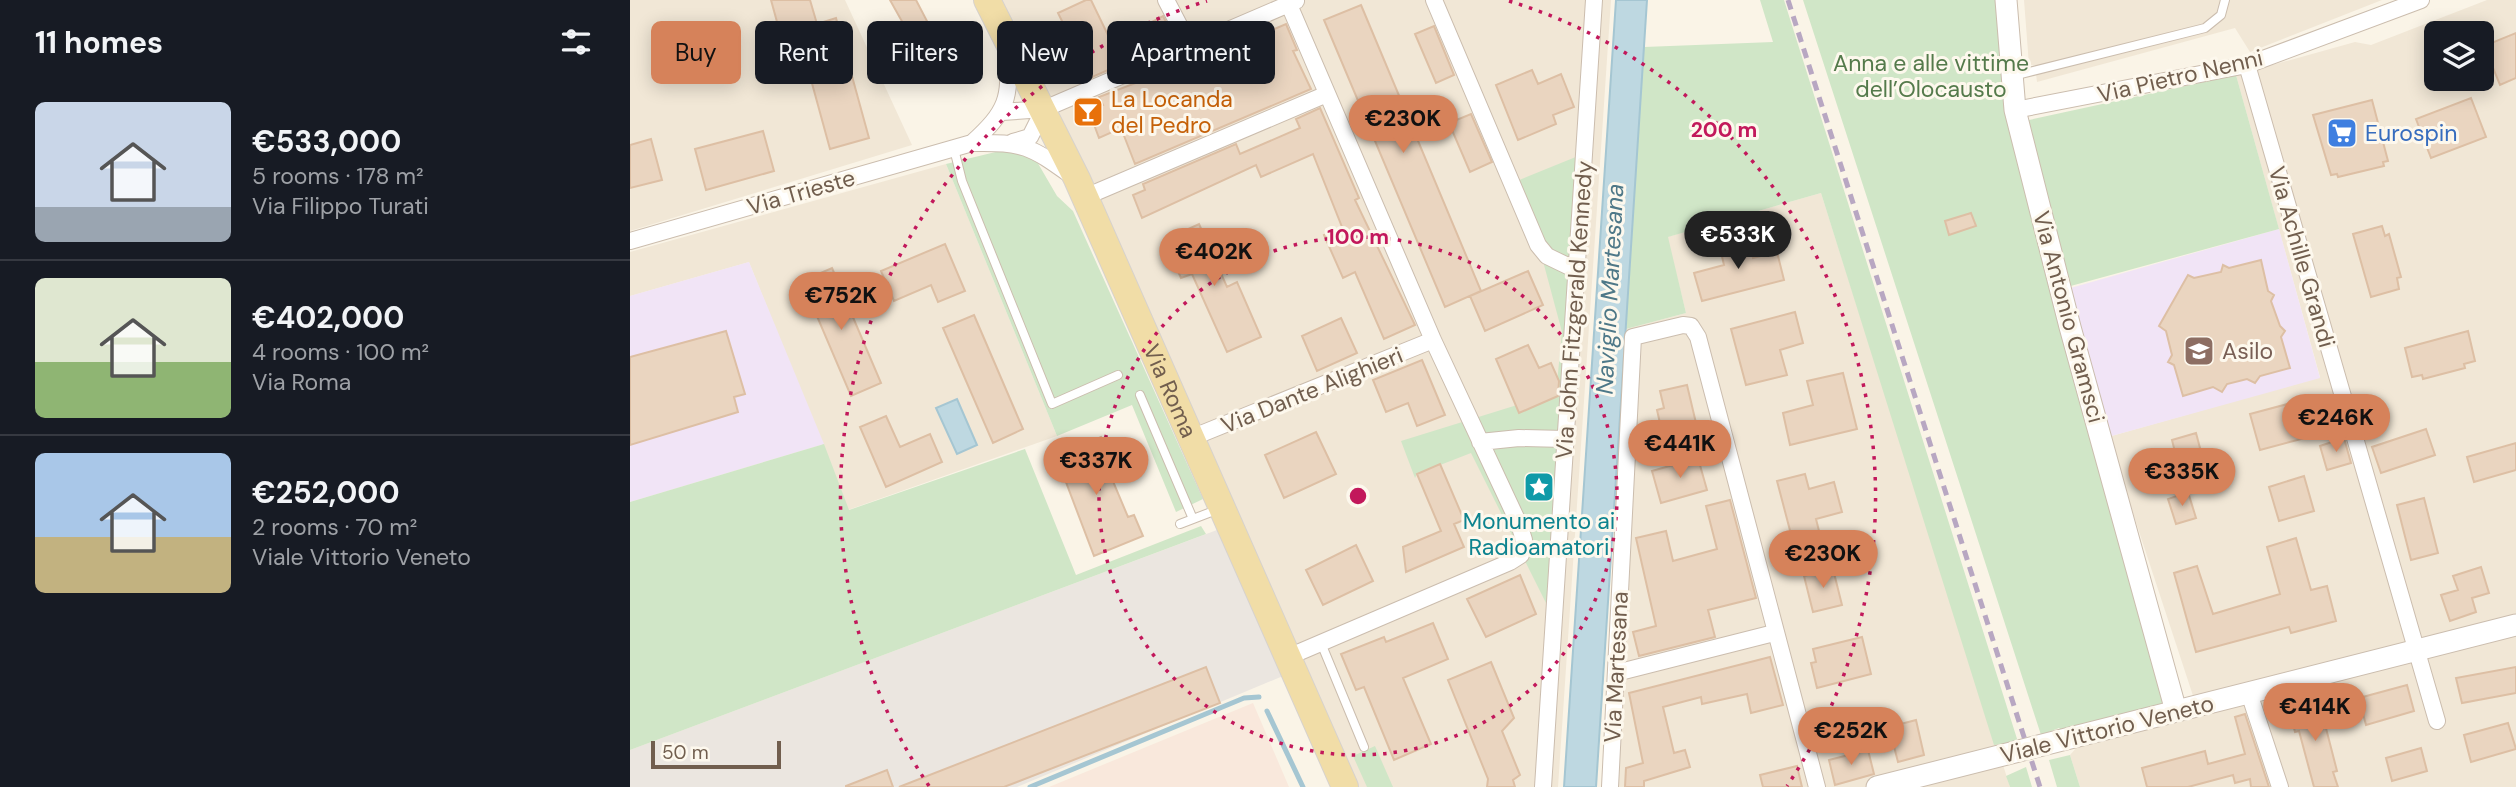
<!DOCTYPE html>
<meta charset="utf-8">
<style>
:root{--surface:#171b24;--page:#20242c;--text:#f1f3f6;--muted:#9ea1a6;--line:#363941;--accent:#d6825a}
body{margin:0;font-family:"DM Sans",sans-serif;background:var(--page);color:var(--text);height:100vh;display:flex;flex-direction:column;font-size:26px;white-space:nowrap}
*{box-sizing:border-box;margin:0}
p{font-size:23px;color:var(--muted)}
.icon{flex:none;width:38px;height:38px;fill:none;stroke:currentColor;stroke-width:2;stroke-linecap:round;stroke-linejoin:round}
.map{position:relative;flex:1;overflow:hidden}
.details{display:flex;flex-direction:column;background:var(--surface);width:630px}
.details>*{flex:none}
.top-card{position:absolute;left:21px;top:21px;width:665px;height:63px;display:flex;gap:14px}
.fabs{position:absolute;left:1794px;top:21px;display:grid;gap:14px}
.fabs a{display:grid;place-items:center;width:70px;height:70px;border-radius:10px;background:var(--surface);box-shadow:0 4px 18px #0003;font-size:35px}
.scale{position:absolute;left:21px;bottom:18px;width:130px;box-sizing:border-box;padding-left:7px;border:4px solid #715e4e;border-top:0;font-size:19px;line-height:24px;white-space:nowrap;color:#715e4e;-webkit-text-stroke:5px #fdf8ed;paint-order:stroke}
.price{position:absolute;translate:-50% -60px;padding:0 16px;border-radius:24px;background:var(--accent);color:#111;font-size:23px;line-height:46px;filter:drop-shadow(0 2px 4px #0008)}
.price::after{content:'';position:absolute;left:50%;top:42px;width:21px;height:16px;margin-left:-10px;background:inherit;clip-path:polygon(0 0,100% 0,50% 100%)}
.price.selected{background:#222;color:#fff}
ul{padding:0;list-style:none}
li{display:flex;align-items:center;gap:21px;height:175px;padding:0 35px}
li+li{border-top:2px solid var(--line)}
li span{display:grid;place-items:center;flex:none;width:196px;height:140px;border-radius:10px;color:#555}
li>.icon{margin-inline-start:auto}
span .icon{width:84px;height:84px;fill:#fffc;stroke-width:1}
li b{font-size:30px}
h2{display:flex;justify-content:space-between;align-items:center;height:84px;padding:0 35px;font-size:30px}
.tag{padding:0 24px;border-radius:10px;background:var(--surface);box-shadow:0 4px 18px #0003;font-size:24px;line-height:63px}
.tag.selected{background:var(--accent);color:#111}
main{display:flex;flex:1;min-height:0}
.map>svg:first-child{display:block}
</style>
<main>
<section class="details">
<h2>11 homes<svg class="icon" aria-label="filters" viewBox="0 0 24 24"><path d="M4 7h16M4 17h16"/><circle cx="9" cy="7" r="2"/><circle cx="15" cy="17" r="2"/></svg></h2>
<ul>
<li><span style="background:linear-gradient(#c9d6e8 75%,#9aa5b1 0)"><svg class="icon" aria-label="home" viewBox="0 0 24 24"><path d="M3 11l9-7 9 7M6 9v11h12V9"/></svg></span><div><b>€533,000</b><p>5 rooms · 178 m²</p><p>Via Filippo Turati</p></div></li>
<li><span style="background:linear-gradient(#dfe7d0 60%,#8fb573 0)"><svg class="icon" aria-label="home" viewBox="0 0 24 24"><path d="M3 11l9-7 9 7M6 9v11h12V9"/></svg></span><div><b>€402,000</b><p>4 rooms · 100 m²</p><p>Via Roma</p></div></li>
<li><span style="background:linear-gradient(#a9c7e8 60%,#c2b280 0)"><svg class="icon" aria-label="home" viewBox="0 0 24 24"><path d="M3 11l9-7 9 7M6 9v11h12V9"/></svg></span><div><b>€252,000</b><p>2 rooms · 70 m²</p><p>Viale Vittorio Veneto</p></div></li>
</ul>
</section>
<div class="map">
<svg width="1886" height="787" viewBox="0 0 1886 787">
<rect width="100%" height="100%" fill="#faf4e7"/>
<path fill="#f1e7d6" fill-rule="evenodd" d="M0,0H215L282,145L0,231Z
M362,0H981L928,787H720Z
M1394,0H1752L1620,52L1605,28L1407,82L1405,65H1399Z
M1857,0H1886V787H1450L1440,755L1448,746L1569,714L1478,437L1690,377L1606,75L1725,42L1741,45ZM1806,33H1852V79H1806Z
M316,164L427,436L218,510L119,262L0,296V252Z
M1191,193L1380,787H972L996,329L1056,313L1037,237Z"/>
<path fill="#f9e8dc" d="M623,703L659,787H419Z"/>
<path fill="#ebe6e0" d="M587,530L653,676L387,787H0V750Z"/>
<path fill="#f1e4f6" d="M1649,229L1690,378L1478,437L1437,289Z
M119,262L194,444L0,502V296Z"/>
<path fill="#d0e6c7" d="M1130,0H1154L1388,742L1364,745L1191,193L1038,237L1056,313L996,329L1014,47L1143,42Z
M1173,0H1369L1377,113L1541,709L1435,734L1429,728L1411,735Z
M1606,75L1649,229L1437,287L1397,129L1399,120Z
M378,149L406,160L427,196L443,211L573,499L546,512L502,405L427,436L316,164Z
M958,152L927,625L841,453L787,474L785,478L771,441L926,393L932,332L910,250L882,183Z
M194,444L219,510L395,449L446,575L571,526L576,534L0,750V502Z
M745,746L763,787H737L723,756Z
M1440,755L1450,787H1427L1419,760Z
M1396,767L1402,787H1380L1376,776Z"/>
<path fill="#bed8e1" stroke="#a5c6d2" stroke-width="2" d="M986,0H1017L966,787H934Z
M327,399L347,445L327,454L306,408Z"/>
<g fill="none" stroke-linecap="round" stroke-linejoin="round">
<path stroke="#a5c6d2" stroke-width="5" d="M637,711L673,787
M400,787L614,698L629,697"/>
</g>
<path fill="#ead5c0" stroke="#ddbfa4" stroke-width="2" d="M141,0H180L187,24L206,18L239,138L200,149L169,36L152,40Z
M260,0H286L298,23L279,34Z
M456,0H461L492,64L460,78L428,13Z
M731,5L851,291L815,307L694,20Z
M533,16L545,40L517,53L505,31Z
M656,24L667,50L663,51L681,89L505,164L491,128L469,138L459,111L473,105L469,97L534,72L538,80L578,62L577,58Z
M804,26L824,75L806,83L785,34Z
M1886,33V78L1870,85L1854,46Z
M902,70L908,84L931,74L944,107L923,115L926,124L888,140L866,85Z
M1841,98L1856,137L1801,158L1786,119Z
M1742,100L1758,161L1753,162L1754,166L1708,177L1707,174L1701,175L1683,115Z
M690,108L729,198L725,200L785,325L754,339L725,272L713,278L694,235L712,227L683,154L631,177L626,165L512,218L503,195L515,190L513,184L606,144L610,154L670,128L666,119Z
M841,114L862,162L840,172L819,123Z
M133,131L144,171L76,190L65,149Z
M21,139L32,180L0,188V145Z
M1341,213L1346,226L1319,235L1315,221Z
M569,224L597,287L607,282L631,337L597,352L562,274L551,278L534,240Z
M1752,226L1755,236L1759,234L1771,277L1767,278L1769,289L1741,297L1723,234Z
M1118,236L1123,258L1147,252L1154,280L1072,301L1064,273L1094,265L1089,244Z
M315,244L335,291L308,302L301,285L264,301L251,271Z
M1631,260L1638,291L1644,295L1641,301L1650,326L1655,331L1651,337L1660,368L1630,376L1625,383L1617,379L1597,384L1592,392L1583,387L1553,396L1544,365L1538,362L1542,355L1536,331L1529,326L1558,275L1564,278L1591,272L1593,265L1599,268Z
M202,268L251,383L221,396L172,281Z
M898,271L913,305L855,331L840,296Z
M1165,312L1173,343L1150,350L1157,375L1116,385L1101,329Z
M344,315L393,429L363,443L313,328Z
M711,318L727,353L687,371L672,336Z
M96,331L115,394L104,397L108,412L0,445V357Z
M1838,331L1845,361L1834,364L1835,368L1793,379L1792,375L1782,377L1775,348Z
M898,345L909,368L921,363L929,381L928,396L889,413L866,359Z
M792,360L815,415L787,426L778,403L756,412L743,380Z
M1213,373L1227,429L1160,445L1153,413L1183,405L1177,381Z
M1057,385L1066,423L1032,432L1027,410L1034,408L1030,391Z
M1680,398L1690,434L1630,450L1620,414Z
M256,416L270,447L300,434L312,462L256,487L230,427Z
M1796,429L1805,455L1751,473L1742,447Z
M686,432L706,474L654,498L635,455Z
M1566,433L1574,463L1579,462L1583,476L1558,483L1552,458L1547,460L1542,440Z
M471,437L479,458L474,460L498,517L504,515L513,536L464,556L434,477L431,479L422,457Z
M1714,438L1721,463L1697,470L1690,446Z
M1886,443V470L1844,482L1837,457Z
M1068,458L1077,490L1031,503L1022,471Z
M810,464L834,520L824,524L834,547L776,572L773,547L811,531L787,474Z
M1175,474L1179,489L1204,482L1212,512L1186,519L1189,531L1162,538L1147,481Z
M1674,476L1684,511L1649,521L1639,487Z
M1558,492L1566,518L1546,524L1538,499Z
M1794,498L1808,553L1781,560L1767,505Z
M1100,500L1126,598L1078,610L1085,637L1009,656L1003,632L1026,626L1006,538L1036,531L1043,561L1087,549L1076,506Z
M1666,538L1681,590L1697,586L1706,621L1661,633L1659,627L1566,652L1544,573L1567,566L1583,614L1650,594L1637,547Z
M726,545L743,581L693,605L676,570Z
M1851,567L1859,593L1842,598L1846,612L1820,621L1811,595L1828,590L1823,576Z
M1203,569L1212,605L1183,612L1174,576Z
M890,575L906,614L856,637L837,599Z
M803,623L818,659L773,678L801,744L764,760L734,687L726,690L711,654L754,637L756,642Z
M1232,637L1241,674L1187,688L1181,663L1186,662L1183,649Z
M1140,657L1153,705L1121,713L1117,694L1072,704L1071,697L1033,707L1044,753L1055,750L1060,767L1014,781V787H995L996,768L1013,763L999,693Z
M861,662L884,718L872,731L890,775L883,780L885,787H857L858,779L818,680Z
M576,667L590,703L374,787H269Z
M1886,667V693L1832,703L1826,678Z
M1777,685L1784,711L1736,725L1729,698Z
M1689,701L1707,771L1703,772L1708,787H1684L1669,731L1665,732L1659,708Z
M1615,714L1639,787H1621L1620,779L1605,783L1603,775L1558,787H1517L1512,768L1575,751L1578,764L1615,754L1605,717Z
M1286,720L1294,755L1268,762L1259,727Z
M1878,723L1886,749L1841,762L1834,735Z
M1791,748L1797,771L1762,781L1756,758Z
M1238,750L1244,774L1205,785L1199,760Z
M1167,766L1172,787H1133L1130,775Z
M257,770L263,787H216V786Z"/>
<g fill="none" stroke-linecap="round" stroke-linejoin="round">
<g stroke="#cbbdae" stroke-width="10">
<path id="service" d="M1383,76L1575,28L1591,15L1595,0
M324,149L332,181L422,404L488,375
M510,395L563,519
M550,524L589,509
M691,643L734,747"/>
</g>
<g stroke="#cbbdae" stroke-width="18">
<path id="minor" d="M536,0L560,46
M657,0L803,340L889,524L894,540L891,555L880,562L658,657
M804,0L908,245L917,256L946,270
M1617,65L1807,721
M1385,110L1617,65L1791,0
M372,112L414,109L666,1
M383,142L400,137L414,109
M342,143C377,111 381,99 377,52
M455,197L697,94
M0,241L342,143C394,142 400,146 442,176
M561,438L803,340
M850,442L889,438L935,439
M986,673L1144,633
M1619,693L1650,787
M913,787L964,0
M980,787L1003,337L1053,325L1061,326L1068,337L1187,787"/>
</g>
<g stroke="#cbbdae" stroke-width="23">
<path id="tertiary" d="M1376,0L1385,110L1440,327L1546,711
M1247,787L1886,625"/>
</g>
<g stroke="#d7d2cd" stroke-width="28">
<g id="primary">
<path id="s1" d="M357,0L447,179L715,787"/>
</g>
</g>
<use href="#service" stroke="#fff" stroke-width="8"/>
<use href="#minor" stroke="#fff" stroke-width="16"/>
<use href="#tertiary" stroke="#fff" stroke-width="21"/>
<use href="#primary" stroke="#f1dda7" stroke-width="26"/>
<path stroke="#b8a7c2" stroke-width="5" stroke-dasharray="10 7" stroke-linecap="butt" d="M1158,0L1410,787"/>
</g>
<g fill="none" stroke="#c2185b" stroke-width="3.5" stroke-dasharray="3.5 7">
<circle cx="728" cy="496" r="259"/>
<path d="M299 786A518 518 0 0 1 577 1M879 1A518 518 0 0 1 1157 786"/>
</g>
<defs>
<g id="bar-square" transform="scale(1.575)"><rect x="-9" y="-9" width="18" height="18" rx="4" fill="#e8710a" stroke="#fdf8ed"/><path d="M-6-5H6L.8 .8V4.5H3.5V6h-7V4.5H-.8V.8Z" fill="#fff"/></g>
<g id="supermarket-square" transform="scale(1.575)"><rect x="-9" y="-9" width="18" height="18" rx="4" fill="#3f7fe0" stroke="#fdf8ed"/><path d="M-6-5.5h2.5l.6 2H6L4.5 2H-2.5L-4.4-4H-6ZM-1.5 3.2a1.3 1.3 0 1 0 .1 0ZM3 3.2a1.3 1.3 0 1 0 .1 0Z" fill="#fff"/></g>
<g id="school-square" transform="scale(1.575)"><rect x="-9" y="-9" width="18" height="18" rx="4" fill="#8d6e63" stroke="#fdf8ed"/><path d="M0-5L7-2L0 1L-7-2ZM-4 1L0 2.5L4 1V4Q0 6-4 4Z" fill="#fff"/></g>
<g id="sight-square" transform="scale(1.575)"><rect x="-9" y="-9" width="18" height="18" rx="4" fill="#0f9aa8" stroke="#fdf8ed"/><path d="M0-6L1.8-2.2L6-1.7L2.9 1.2L3.7 5.4L0 3.3L-3.7 5.4L-2.9 1.2L-6-1.7L-1.8-2.2Z" fill="#fff"/></g>
</defs>
<g fill-rule="evenodd">
<use href="#bar-square" x="458" y="112"/>
<use href="#supermarket-square" x="1712" y="133"/>
<use href="#school-square" x="1569" y="351"/>
<use href="#sight-square" x="909" y="487"/>
</g>
<g text-anchor="middle" stroke-width="6" stroke-linejoin="round" paint-order="stroke">
<g font-size="23" fill="#547a4b" stroke="#fdf8ed">
<text x="1301" y="71">Anna e alle vittime<tspan x="1301" dy="26">dell’Olocausto</tspan></text>
</g>
<g font-size="23" fill="#715e4e" stroke="#fdf8ed">
<text transform="translate(1550 76) rotate(-13)" y="8">Via Pietro Nenni</text>
<text transform="translate(171 192) rotate(-16)" y="8">Via Trieste</text>
<text transform="translate(1672 257) rotate(74)" y="8">Via Achille Grandi</text>
<text transform="translate(944 310) rotate(-86)" y="8">Via John Fitzgerald Kennedy</text>
<text transform="translate(1439 317) rotate(75)" y="8">Via Antonio Gramsci</text>
<text transform="translate(682 390) rotate(-22)" y="8">Via Dante Alighieri</text>
<text dy="8" stroke="none"><textPath href="#s1" startOffset="432">Via Roma</textPath></text>
<text transform="translate(986 667) rotate(-87)" y="8">Via Martesana</text>
<text transform="translate(1477 729) rotate(-14)" y="8">Viale Vittorio Veneto</text>
</g>
<g font-size="23" fill="#c56008" stroke="#fdf8ed" text-anchor="start">
<text x="481" y="107">La Locanda<tspan x="481" dy="26">del Pedro</tspan></text>
</g>
<g font-size="23" fill="#366cbe" stroke="#fdf8ed" text-anchor="start">
<text x="1735" y="141">Eurospin</text>
</g>
<g font-size="23" fill="#785e54" stroke="#fdf8ed" text-anchor="start">
<text x="1592" y="359">Asilo</text>
</g>
<g font-size="23" fill="#0d838f" stroke="#fdf8ed">
<text x="909" y="529">Monumento ai<tspan x="909" dy="26">Radioamatori</tspan></text>
</g>
<g font-size="24" font-style="italic" fill="#4e7888" stroke="#fdf8ed">
<text transform="translate(980 289) rotate(-87)" y="8">Naviglio Martesana</text>
</g>
</g>
<circle cx="728" cy="496" r="10" fill="#c2185b" stroke="#fdf8ed" stroke-width="3.5"/>
<g font-size="21" text-anchor="middle" font-weight="bold" fill="#c2185b" stroke="#fdf8ed" stroke-width="6" stroke-linejoin="round" paint-order="stroke">
<text x="1094" y="137">200 m</text>
<text x="728" y="244">100 m</text>
</g>
</svg>
<div class="fabs">
<a><svg class="icon" aria-label="layers" viewBox="0 0 24 24"><path d="M12 4l9 5-9 5-9-5zM3 14l9 5 9-5"/></svg></a>
</div>
<div class="scale">50 m</div>
<b class="price" style="left:773px;top:155px">€230K</b>
<b class="price selected" style="left:1108px;top:271px">€533K</b>
<b class="price" style="left:584px;top:288px">€402K</b>
<b class="price" style="left:211px;top:332px">€752K</b>
<b class="price" style="left:1706px;top:454px">€246K</b>
<b class="price" style="left:1050px;top:480px">€441K</b>
<b class="price" style="left:466px;top:497px">€337K</b>
<b class="price" style="left:1552px;top:508px">€335K</b>
<b class="price" style="left:1193px;top:590px">€230K</b>
<b class="price" style="left:1685px;top:743px">€414K</b>
<b class="price" style="left:1221px;top:767px">€252K</b>
<div class="top-card">
<a class="tag selected">Buy</a>
<a class="tag">Rent</a>
<a class="tag">Filters</a>
<a class="tag">New</a>
<a class="tag">Apartment</a>
</div>
</div>
</main>
